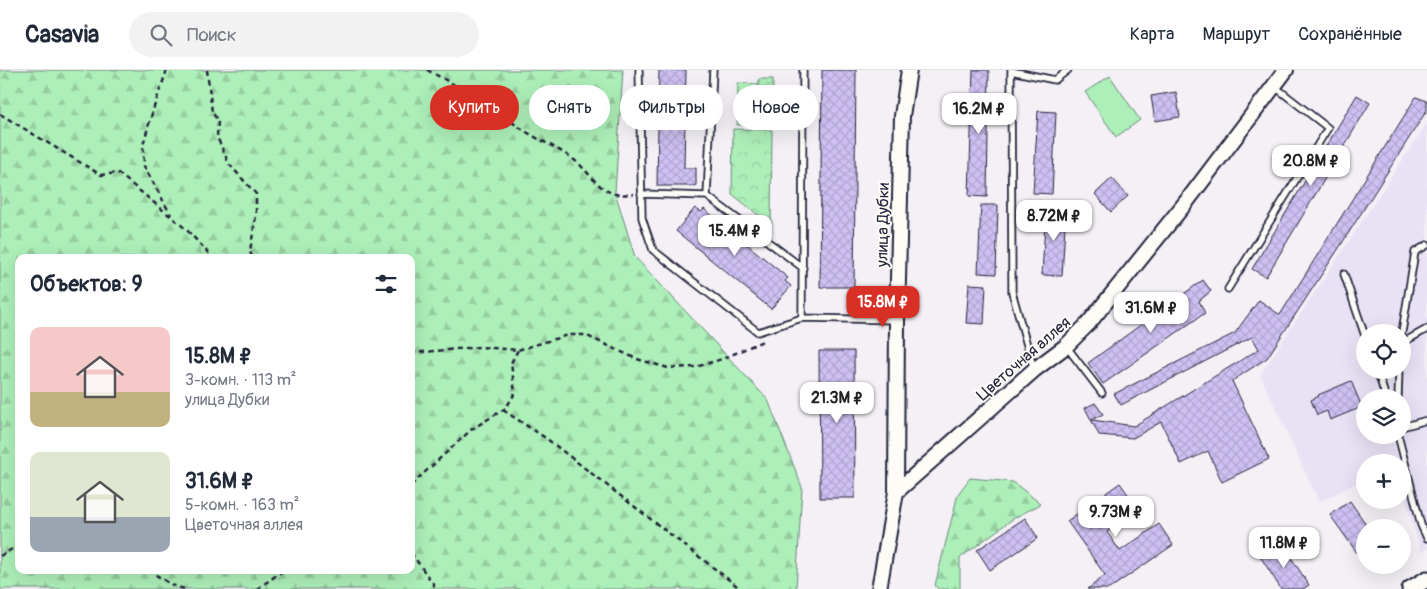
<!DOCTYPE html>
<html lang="ru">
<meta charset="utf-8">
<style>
:root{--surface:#fff;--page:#f2f2f3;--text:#1f2937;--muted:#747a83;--line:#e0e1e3;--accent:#d93025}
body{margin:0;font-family:Pangolin,sans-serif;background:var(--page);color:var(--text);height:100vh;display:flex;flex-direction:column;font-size:19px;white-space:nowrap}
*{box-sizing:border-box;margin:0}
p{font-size:16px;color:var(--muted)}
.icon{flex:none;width:28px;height:28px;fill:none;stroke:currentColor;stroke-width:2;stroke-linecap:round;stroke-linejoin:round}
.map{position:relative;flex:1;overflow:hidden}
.details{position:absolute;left:15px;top:184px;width:400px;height:320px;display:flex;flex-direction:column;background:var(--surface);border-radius:10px;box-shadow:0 5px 20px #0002}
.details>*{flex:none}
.top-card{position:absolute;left:430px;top:15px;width:475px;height:45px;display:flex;gap:10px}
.controls{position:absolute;left:1356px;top:254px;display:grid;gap:10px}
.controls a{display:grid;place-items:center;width:55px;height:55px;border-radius:50%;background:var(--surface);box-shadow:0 5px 20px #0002;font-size:25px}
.price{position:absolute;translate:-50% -42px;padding:0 11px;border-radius:10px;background:#fff;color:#222;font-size:16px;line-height:32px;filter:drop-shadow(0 1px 2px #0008)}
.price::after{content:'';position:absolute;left:50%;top:30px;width:15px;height:11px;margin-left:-8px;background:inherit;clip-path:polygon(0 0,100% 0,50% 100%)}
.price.on{background:var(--accent);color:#fff}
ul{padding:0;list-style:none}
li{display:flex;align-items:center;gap:15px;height:125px;padding:0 15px}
li span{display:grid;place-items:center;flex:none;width:140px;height:100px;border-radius:10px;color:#555}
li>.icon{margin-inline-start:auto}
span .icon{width:60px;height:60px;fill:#fffc;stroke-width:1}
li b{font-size:21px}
h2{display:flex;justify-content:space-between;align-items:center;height:60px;padding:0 15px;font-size:21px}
.tag{padding:0 18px;border-radius:22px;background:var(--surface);box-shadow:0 5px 20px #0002;font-size:18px;line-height:45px}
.tag.on{background:var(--accent);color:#fff}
header{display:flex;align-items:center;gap:30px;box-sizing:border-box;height:70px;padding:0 25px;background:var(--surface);border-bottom:1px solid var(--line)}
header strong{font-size:24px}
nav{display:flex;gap:28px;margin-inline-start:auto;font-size:18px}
.search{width:350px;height:45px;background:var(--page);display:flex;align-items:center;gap:12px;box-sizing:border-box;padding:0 18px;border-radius:28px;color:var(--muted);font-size:19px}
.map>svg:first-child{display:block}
</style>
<header>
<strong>Casavia</strong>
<div class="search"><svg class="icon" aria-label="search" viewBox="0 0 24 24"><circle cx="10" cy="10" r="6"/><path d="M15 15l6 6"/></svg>Поиск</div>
<nav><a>Карта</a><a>Маршрут</a><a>Сохранённые</a></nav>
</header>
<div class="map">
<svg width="1427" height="519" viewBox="0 0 1427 519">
<defs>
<pattern id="forest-firs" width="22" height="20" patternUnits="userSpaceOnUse" patternTransform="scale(1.25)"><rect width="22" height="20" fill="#adefb8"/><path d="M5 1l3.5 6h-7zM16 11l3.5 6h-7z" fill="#95cd9f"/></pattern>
<pattern id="park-crowns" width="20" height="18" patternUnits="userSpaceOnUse" patternTransform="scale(1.25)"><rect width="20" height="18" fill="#adefb8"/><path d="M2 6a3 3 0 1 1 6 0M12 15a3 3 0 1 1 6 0" fill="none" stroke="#95cd9f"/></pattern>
<pattern id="building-cross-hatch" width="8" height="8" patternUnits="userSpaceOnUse" patternTransform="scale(1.25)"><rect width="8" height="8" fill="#cec0f2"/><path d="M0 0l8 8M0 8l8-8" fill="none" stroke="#b1a5d0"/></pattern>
</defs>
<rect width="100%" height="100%" fill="#f4f0f6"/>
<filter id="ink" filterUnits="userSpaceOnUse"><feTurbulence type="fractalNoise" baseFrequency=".02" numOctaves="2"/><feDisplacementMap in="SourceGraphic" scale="10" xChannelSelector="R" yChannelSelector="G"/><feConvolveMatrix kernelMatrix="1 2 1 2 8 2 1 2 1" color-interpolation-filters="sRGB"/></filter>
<g filter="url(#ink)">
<path fill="#e9e2f5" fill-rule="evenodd" d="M1427,53V479L1421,482L1403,423L1402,392H1365V409L1319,432L1260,305ZM1365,262H1402V300H1365ZM1365,328H1402V365H1365Z"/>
<path fill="url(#forest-firs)" stroke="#68887a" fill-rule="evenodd" d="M0,0H623L615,122L635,187L768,330L802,417L796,519H0ZM19,188H411V500H19Z
M970,408L1013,412L1041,434L1014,448L960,488V519H938L935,515L958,424Z"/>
<path fill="url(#park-crowns)" stroke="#68887a" d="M759,9H773L772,56H758Z
M733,59L772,60L771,155L732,124Z"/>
<path fill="#adefb8" stroke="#68887a" d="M1110,6L1140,50L1116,67L1085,22Z
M738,13L758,14L757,55H737Z"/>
<path fill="url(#building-cross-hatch)" stroke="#22223b" d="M659,0H686L684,98H696V116H657Z
M822,0H856L854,217H820Z
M973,0H989L987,127L969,126Z
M1176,22L1180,47L1155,51L1151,26Z
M1357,25L1370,33L1266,207L1252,199Z
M1416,27L1427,31V40L1337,181L1267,288L1232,311L1269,389L1222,412L1208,381L1181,394L1161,352L1133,368L1099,365L1085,338L1095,333L1103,344L1092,350L1134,356L1259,279L1252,267L1121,335L1114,324L1235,263L1259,230L1280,245Z
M1038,41L1056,42L1052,124L1033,123Z
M1112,108L1128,126L1111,142L1095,124Z
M981,135H998L996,204L978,203Z
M1046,137L1066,139L1062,206L1042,205Z
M695,138L701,142L704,139L788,208L785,211L791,216L771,239L676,161Z
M1203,210L1211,221L1199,231L1205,243L1103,314L1088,293Z
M969,214L986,215L984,254L966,253Z
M819,281H854L855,428H820Z
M1351,311L1362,337L1330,350L1327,341L1317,345L1311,330L1319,326L1318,325Z
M1120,413L1138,439L1107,462L1120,481L1159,454L1173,475L1109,519H1088L1105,505L1067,451Z
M1350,431L1365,453V494L1330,445Z
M1025,448L1038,468L990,500L977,480Z
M1281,472L1309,515L1303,519H1281L1260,486Z"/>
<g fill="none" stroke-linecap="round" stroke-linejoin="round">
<g stroke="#22223b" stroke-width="9">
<path id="service" d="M639,0L642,148L653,180L758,262L802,248L897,250
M1011,0L1012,222L1034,300
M1011,1L1055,10L1068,0
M641,124L707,126L713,0
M707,126L803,198
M1344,204L1365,266
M1228,219L1328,58L1274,16
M802,248L803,0
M1402,262L1415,182L1427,175
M1402,273L1427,259
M1066,276L1102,323
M1377,300L1386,328
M1398,328L1399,300
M1402,357L1427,350
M1398,365L1421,455L1427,468"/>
</g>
<g stroke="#22223b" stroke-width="18">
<path id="tertiary" d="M896,422L1034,300L1066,276L1088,254L1187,131L1286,0
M879,519L896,422L897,250L902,46L909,0"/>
</g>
<g stroke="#22223b" stroke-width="19">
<path id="secondary" d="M1410,519L1427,509"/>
</g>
<path stroke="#22223b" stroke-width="2.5" stroke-dasharray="5 4" stroke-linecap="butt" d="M167,0L153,40L143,75L144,96L171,145
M207,0L212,42L218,51L217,67L229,94L256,124V146L250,181L252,188
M427,0C460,17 489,36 519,57C537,70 560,78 578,93C589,103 597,117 612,123C618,126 627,124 634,124
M0,44L101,105L118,103L186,159L213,188
M411,283L480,277L518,280L568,265H585L637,289L668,298L696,297L722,289L765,270
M503,340L547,369L741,519
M411,415L472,359L506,338L515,323L511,293L518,280
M411,483L437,519
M0,486L19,475
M148,500L172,515L184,519
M257,519L284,500"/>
<use href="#service" stroke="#fdfcf7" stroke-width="5.5"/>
<use href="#tertiary" stroke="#fdfcf7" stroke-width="14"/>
<use href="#secondary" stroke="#fdfcf7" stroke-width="15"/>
</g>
</g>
<g text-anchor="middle" stroke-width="4" stroke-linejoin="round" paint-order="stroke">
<g font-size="16" fill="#22223b" stroke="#fdfcf7">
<text transform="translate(882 155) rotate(-89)" y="6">улица Дубки</text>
<text transform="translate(1023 288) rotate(-41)" y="6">Цветочная аллея</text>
</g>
</g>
</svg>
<div class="controls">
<a><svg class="icon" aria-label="locate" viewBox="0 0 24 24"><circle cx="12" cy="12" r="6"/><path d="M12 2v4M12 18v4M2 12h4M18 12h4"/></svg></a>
<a><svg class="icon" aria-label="layers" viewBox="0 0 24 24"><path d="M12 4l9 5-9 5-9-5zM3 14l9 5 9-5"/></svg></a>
<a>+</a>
<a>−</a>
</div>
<b class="price" style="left:979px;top:65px">16.2M ₽</b>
<b class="price" style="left:1311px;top:117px">20.8M ₽</b>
<b class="price" style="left:1054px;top:172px">8.72M ₽</b>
<b class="price" style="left:735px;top:187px">15.4M ₽</b>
<b class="price on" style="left:883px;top:258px">15.8M ₽</b>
<b class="price" style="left:1151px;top:264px">31.6M ₽</b>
<b class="price" style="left:837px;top:354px">21.3M ₽</b>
<b class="price" style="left:1116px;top:468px">9.73M ₽</b>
<b class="price" style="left:1284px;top:499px">11.8M ₽</b>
<div class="top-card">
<a class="tag on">Купить</a>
<a class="tag">Снять</a>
<a class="tag">Фильтры</a>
<a class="tag">Новое</a>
</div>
<section class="details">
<h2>Объектов: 9<svg class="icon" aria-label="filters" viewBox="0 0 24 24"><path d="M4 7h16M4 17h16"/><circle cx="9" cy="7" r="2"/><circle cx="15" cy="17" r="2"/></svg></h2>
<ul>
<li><span style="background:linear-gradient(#f6c9c9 65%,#c2b280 0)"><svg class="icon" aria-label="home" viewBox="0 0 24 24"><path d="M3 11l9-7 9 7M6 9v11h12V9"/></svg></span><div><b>15.8M ₽</b><p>3-комн. · 113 m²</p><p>улица Дубки</p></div></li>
<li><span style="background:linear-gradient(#dfe7d0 65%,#9aa5b1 0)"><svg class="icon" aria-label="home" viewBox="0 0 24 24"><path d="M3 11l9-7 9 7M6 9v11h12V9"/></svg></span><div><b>31.6M ₽</b><p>5-комн. · 163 m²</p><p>Цветочная аллея</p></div></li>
</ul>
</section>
</div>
